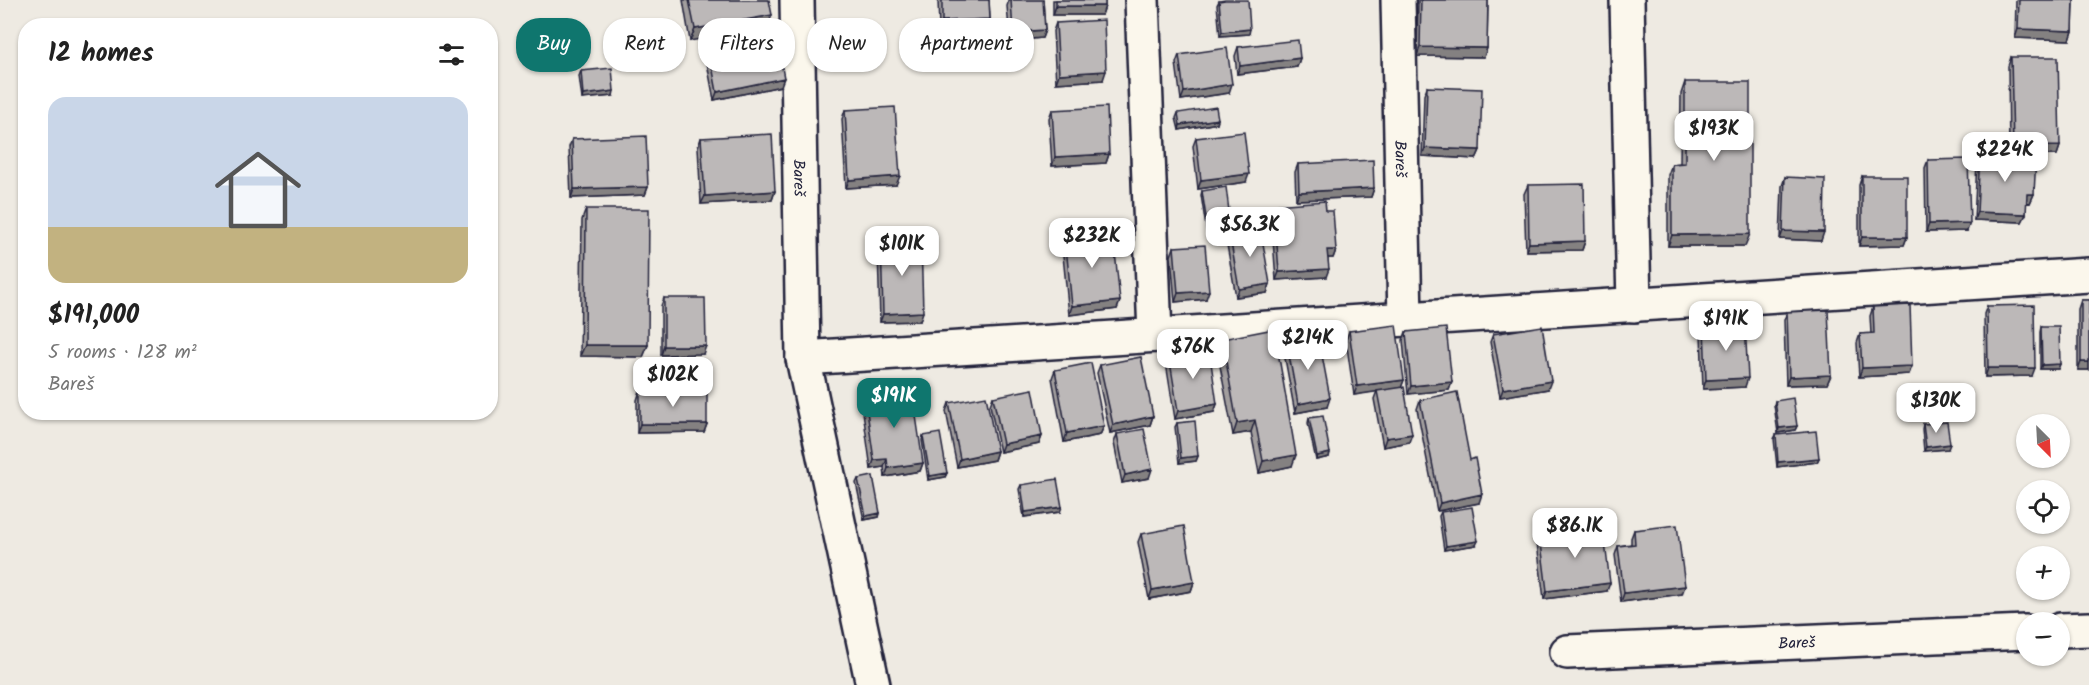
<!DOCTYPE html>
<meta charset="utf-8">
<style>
:root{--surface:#fff;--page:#f6f6f6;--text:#222;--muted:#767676;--line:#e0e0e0;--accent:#0f766e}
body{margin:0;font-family:Kalam,sans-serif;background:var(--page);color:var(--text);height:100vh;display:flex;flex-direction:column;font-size:22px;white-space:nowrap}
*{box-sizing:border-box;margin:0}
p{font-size:20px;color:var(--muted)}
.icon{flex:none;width:33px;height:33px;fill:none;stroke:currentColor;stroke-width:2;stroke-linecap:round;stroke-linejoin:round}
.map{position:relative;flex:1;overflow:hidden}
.side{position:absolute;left:18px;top:18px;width:480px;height:402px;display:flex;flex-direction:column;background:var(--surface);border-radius:24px;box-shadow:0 2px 4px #0004}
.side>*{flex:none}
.guide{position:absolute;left:516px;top:18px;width:570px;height:54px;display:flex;gap:12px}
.needle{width:39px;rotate:156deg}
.buttons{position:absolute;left:2016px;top:414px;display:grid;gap:12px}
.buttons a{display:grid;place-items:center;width:54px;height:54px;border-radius:50%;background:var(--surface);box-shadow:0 2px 4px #0004;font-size:30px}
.price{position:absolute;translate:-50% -51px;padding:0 14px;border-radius:12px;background:#fff;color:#222;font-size:20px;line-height:39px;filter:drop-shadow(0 2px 3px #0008)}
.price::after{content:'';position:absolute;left:50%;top:36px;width:18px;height:14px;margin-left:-9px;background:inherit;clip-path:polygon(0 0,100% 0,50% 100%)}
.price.selected{background:var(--accent);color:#fff}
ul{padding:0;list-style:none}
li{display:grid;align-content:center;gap:12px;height:318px;padding:0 30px}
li+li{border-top:2px solid var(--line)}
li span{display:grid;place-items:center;height:186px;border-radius:18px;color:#555}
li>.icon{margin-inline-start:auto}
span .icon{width:108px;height:108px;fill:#fffc;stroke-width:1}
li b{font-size:26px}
h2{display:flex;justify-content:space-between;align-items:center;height:72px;padding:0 30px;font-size:26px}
.chip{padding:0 21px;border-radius:24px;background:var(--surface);box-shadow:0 2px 4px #0004;font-size:21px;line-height:54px}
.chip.selected{background:var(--accent);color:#fff}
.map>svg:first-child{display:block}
</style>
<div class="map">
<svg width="2089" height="685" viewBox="0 0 2089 685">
<rect width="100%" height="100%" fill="#eeeae2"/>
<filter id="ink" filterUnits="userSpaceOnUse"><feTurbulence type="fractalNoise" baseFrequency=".0167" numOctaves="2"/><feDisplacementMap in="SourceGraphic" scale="12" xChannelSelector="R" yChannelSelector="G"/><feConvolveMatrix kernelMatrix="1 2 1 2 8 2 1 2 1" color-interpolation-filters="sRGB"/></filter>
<g filter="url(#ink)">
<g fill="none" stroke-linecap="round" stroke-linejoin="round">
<g stroke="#22223b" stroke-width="38">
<g id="street">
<path id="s1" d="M797,0L803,358L873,685"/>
<path d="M1142,0L1155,335"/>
<path id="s2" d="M1398,0L1405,319"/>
<path d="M1627,0L1634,305"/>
<path d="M803,358L2089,275"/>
<path d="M2060,630L2089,629"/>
<path id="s3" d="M1567,652L2026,632"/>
</g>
</g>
<use href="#street" stroke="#fbf7ec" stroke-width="33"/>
</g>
<path fill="#a29e9e" stroke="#22223b" stroke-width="1.5" d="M683,0H769L690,41Z
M938,0H989L990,19L987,27L939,29Z
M1009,0H1043L1045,30L1042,38L1010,41L1007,6Z
M1053,0H1105V6L1102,15H1053Z
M1418,0H1488L1487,48L1484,57L1417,56Z
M2016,0H2074L2073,31L2070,40L2015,38Z
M1219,1L1249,34L1220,36L1217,5Z
M1056,23L1103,80L1056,83L1053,31Z
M707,39L781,86L714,100L704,47Z
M1238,47L1300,58L1297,67L1237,74L1235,56Z
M1179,55L1229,93L1181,100L1176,63Z
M2011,57L2060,146L2057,155H2018L2034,194L2030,203L2026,202V214L2022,222L1974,220L1977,162L1980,153L2009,155L2008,66Z
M581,71L613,96L582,99L579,76Z
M1685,82L1745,246H1668V175L1672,164L1680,163L1681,94Z
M1427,87L1480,150L1476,159L1422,156L1424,95Z
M845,110L896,185L846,188L842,119Z
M1052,110L1109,154L1106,163L1052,166L1049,118Z
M1178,113L1218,119L1217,123L1179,130L1176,118Z
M701,138L775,191L772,200L701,204L698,147Z
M1196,138L1246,182L1198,189L1193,146Z
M572,139L648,187L645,195L571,198L569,147Z
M1928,160L1967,231L1926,232L1925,168Z
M1298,164L1374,188L1371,197L1296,200L1295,172Z
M1862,176L1907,237L1904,245L1859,246V185Z
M1785,177L1821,241L1780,239L1782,186Z
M1528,185L1585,241L1582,250L1526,251L1524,194Z
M1202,191L1231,227L1230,230L1270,284L1267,293L1236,297L1226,239L1229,231L1207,234L1201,195Z
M1274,205L1326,211L1336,250L1333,258H1328L1326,277L1276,280L1271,213Z
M586,209L648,345L643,357L580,356L582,220Z
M1065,237L1120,301L1117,309L1069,315L1062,246Z
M881,241L920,321L880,322L878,250Z
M1174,247L1206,299L1175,302L1171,256Z
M664,298L703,354L661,355V306Z
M2081,300H2089V370H2078V309Z
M1987,306L2032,376L1985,377L1984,314Z
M1873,307L1912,366L1909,374L1859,377L1857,343L1860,334H1871L1870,316Z
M1787,312L1831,375L1827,384L1786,385L1784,320Z
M1704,326L1745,387L1703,389L1701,334Z
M2041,327L2060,364L2058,369H2040V332Z
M1349,331L1404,380L1401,387L1409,442L1383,447L1374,399L1377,391L1354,395L1346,340Z
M1406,332L1452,382L1449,390L1408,394L1403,340Z
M1493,334L1548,389L1500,397L1490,342Z
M1222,339L1292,466L1259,473L1251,432L1233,435L1217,350Z
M1287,344L1327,407L1295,413L1284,353Z
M1169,355L1217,404L1214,412L1175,419L1166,363Z
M1100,365L1153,416L1150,425L1110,433L1097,373Z
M1055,370L1104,426L1100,435L1064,442L1052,378Z
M640,391L707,424L704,432L637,433V400Z
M865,397L923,463L920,471L885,477L884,467L871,469L862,405Z
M993,397L1042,436L1039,444L1000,452L990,405Z
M1420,400L1479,503L1437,511L1417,409Z
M1775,401L1797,426L1795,430L1778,433L1774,405Z
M949,403L997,451L994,460L957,467L946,411Z
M1309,418L1329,457L1316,460L1308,423Z
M1177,423L1198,456L1196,461L1179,463L1175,427Z
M1923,424L1948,449L1924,451L1922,429Z
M1117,434L1149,478L1122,483L1114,443Z
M1776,435L1819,458L1817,462L1777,467L1774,439Z
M923,436L947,473L945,477L928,480L922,440Z
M858,479L880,513L879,517L864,520L856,483Z
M1021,485L1060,512L1024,517L1019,489Z
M1441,512L1476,545L1444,550L1439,516Z
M1634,530L1682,594L1621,602L1615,555L1618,546L1631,544V538Z
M1141,534L1194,582L1191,591L1149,599L1138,542Z
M1540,535L1607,591L1544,599L1537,543Z"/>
<path fill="#848181" stroke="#22223b" stroke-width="1.5" d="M1056,6H1105L1102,15H1053Z
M772,15L768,26L690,41L695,29Z
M990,19L987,27L939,29L942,21Z
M1250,29L1249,34L1220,36L1222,32Z
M2018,29L2073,31L2070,40L2015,38Z
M1045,30L1042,38L1010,41L1013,32Z
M1420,47L1487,48L1484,57L1417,56Z
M1300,58L1297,67L1237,74L1240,66Z
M1106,71L1103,80L1056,83L1059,74Z
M784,78L781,86L714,100L717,92Z
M1232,84L1229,93L1181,100L1184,92Z
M614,91L613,96L582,99L583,95Z
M1218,119L1217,123L1179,130L1180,125Z
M2060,146L2057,155L2010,156L2013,147Z
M1425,148L1480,150L1476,159L1422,156Z
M1109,154L1106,163L1052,166L1055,157Z
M1249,174L1246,182L1198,189L1201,180Z
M900,176L896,185L846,188L849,180Z
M648,187L645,195L571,198L574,189Z
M1374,188L1371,197L1296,200L1299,192Z
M775,191L772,200L701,204L705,196Z
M2027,194H2034L2030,203L2024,202Z
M1977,212L2026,214L2022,222L1974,220Z
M1970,223L1967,231L1926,232L1929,224Z
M1231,227L1230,231L1207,234L1208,230Z
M1783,231L1824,232L1821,241L1780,239Z
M1750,234L1745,246H1668L1672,235Z
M1862,237H1907L1904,245L1859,246Z
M1585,241L1582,250L1526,251L1529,243Z
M1327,250H1336L1333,258H1324Z
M1329,269L1326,277L1276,280L1279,272Z
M1270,284L1267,293L1236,297L1239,289Z
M1209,291L1206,299L1175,302L1178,293Z
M1120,301L1117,309L1069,315L1072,306Z
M923,312L920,321L880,322L883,314Z
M585,345H648L643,357L580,356Z
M664,346H706L703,354L661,355Z
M2081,362H2089V370H2078Z
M2060,364L2058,369H2040L2042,365Z
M1912,366L1909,374L1859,377L1862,368Z
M1988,368H2035L2032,376L1985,377Z
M1831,375L1827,384L1786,385L1789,377Z
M1748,378L1745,387L1703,389L1706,380Z
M1404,380L1401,388L1354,395L1357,386Z
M1551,381L1548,389L1500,397L1503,389Z
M1452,382L1449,390L1408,394L1411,386Z
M1330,398L1327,407L1295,413L1298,404Z
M1217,404L1214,412L1175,419L1178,411Z
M1153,416L1150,425L1110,433L1113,425Z
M1255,420L1251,432L1233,435L1237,423Z
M640,424H707L704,432L637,433Z
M1104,426L1100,435L1064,442L1067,433Z
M1797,426L1795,430L1778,433L1779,428Z
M1412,434L1409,442L1383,447L1386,438Z
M1042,436L1039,444L1000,452L1003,444Z
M1950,444L1948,449L1924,451L1926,447Z
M997,451L994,460L957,467L960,459Z
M1330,453L1329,457L1316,460L1317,456Z
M1296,455L1292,466L1259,473L1263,461Z
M1198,456L1196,461L1179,463L1181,458Z
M1819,458L1817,462L1777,467L1778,462Z
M887,459L884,467L871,469L874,460Z
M923,463L920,471L885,477L888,468Z
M1152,469L1149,478L1122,483L1125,475Z
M947,473L945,477L928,480L930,476Z
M1482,494L1479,503L1437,511L1440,503Z
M1062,507L1060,512L1024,517L1025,512Z
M880,513L879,517L864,520L866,516Z
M1478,541L1476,545L1444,550L1446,546Z
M1194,582L1191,591L1149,599L1152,590Z
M1610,583L1607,591L1544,599L1547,591Z
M1685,586L1682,594L1621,602L1624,593Z"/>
<path fill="#bcb8b8" stroke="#22223b" stroke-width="1.5" d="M689,0H769L772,15L695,29Z
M942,0H989L990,19L942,21Z
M1011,0H1043L1045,30L1013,32Z
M1056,0H1105V6H1056Z
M1225,0H1248L1250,29L1222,32L1219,1Z
M1421,0H1488L1487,48L1420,47Z
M2019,0H2074L2073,31L2018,29Z
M1104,20L1106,71L1059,74L1056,23Z
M774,25L784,78L717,92L707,39Z
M1298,40L1300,58L1240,66L1238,47Z
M1227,48L1232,84L1184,92L1179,55Z
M2011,57H2058L2060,146L2013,147Z
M612,68L614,91L583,95L581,71Z
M1685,82H1750V234L1672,235V164L1685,163Z
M1427,87L1482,89L1480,150L1425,148Z
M895,107L900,176L849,180L845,110Z
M1107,107L1109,154L1055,157L1052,110Z
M1216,107L1218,119L1180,125L1178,113Z
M1244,132L1249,174L1201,180L1196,138Z
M772,134L775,191L705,196L701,138Z
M646,136L648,187L574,189L572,139Z
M1980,153L2036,157L2034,194H2027L2026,214L1977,212Z
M1968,159L1970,223L1929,224L1928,160Z
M1373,160L1374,188L1299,192L1298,164Z
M1862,176H1907V237H1862Z
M1785,177L1825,179L1824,232L1783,231Z
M1584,184L1585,241L1529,243L1528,185Z
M1226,187L1231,227L1208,230L1202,191Z
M1325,201L1326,211H1333L1336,250H1327L1329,269L1279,272L1274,205Z
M586,209H649L648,345H585Z
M1260,226L1270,284L1239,289L1229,231Z
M1113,232L1120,301L1072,306L1065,237Z
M921,240L923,312L883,314L881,241Z
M1205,245L1209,291L1178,293L1174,247Z
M664,298H705L706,346H664Z
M2081,300H2089V362H2081Z
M1910,305L1912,366L1862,368L1860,334L1874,333L1873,307Z
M2034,305L2035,368H1988L1987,306Z
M1828,310L1831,375L1789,377L1787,312Z
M1745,324L1748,378L1706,380L1704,326Z
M1396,325L1404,380L1357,386L1349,331Z
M1542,326L1551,381L1503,389L1493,334Z
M2041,327H2059L2060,364L2042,365Z
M1446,328L1452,382L1411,386L1406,332Z
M1274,329L1296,455L1263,461L1255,420L1237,423L1222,339Z
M1319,339L1330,398L1298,404L1287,344Z
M1209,349L1217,404L1178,411L1169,355Z
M1141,357L1153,416L1113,425L1100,365Z
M1091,363L1104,426L1067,433L1055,370Z
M1404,387L1412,434L1386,438L1377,391Z
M912,389L923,463L888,468L887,459L874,460L865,397Z
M1033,389L1042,436L1003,444L993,397Z
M640,391L707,392V424H640Z
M1457,392L1470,460L1475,458L1482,494L1440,503L1420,400Z
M986,396L997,451L960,459L949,403Z
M1793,398L1797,426L1779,428L1775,401Z
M1323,416L1330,453L1317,456L1309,418Z
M1195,421L1198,456L1181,458L1177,423Z
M1947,422L1950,444L1926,447L1923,424Z
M1144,429L1152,469L1125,475L1117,434Z
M1816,431L1819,458L1778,462L1776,435Z
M940,433L947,473L930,476L923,436Z
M873,476L880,513L866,516L858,479Z
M1057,479L1062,507L1025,512L1021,485Z
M1472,507L1478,541L1446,546L1441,512Z
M1677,525L1685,586L1624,593L1618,546L1635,544L1634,530Z
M1184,526L1194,582L1152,590L1141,534Z
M1603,527L1610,583L1547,591L1540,535Z"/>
</g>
<g text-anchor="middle" stroke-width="6" stroke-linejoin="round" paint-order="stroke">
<g font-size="16" fill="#22223b" stroke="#fbf7ec">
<text dy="6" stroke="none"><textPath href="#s2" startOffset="159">Bareš</textPath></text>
<text dy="6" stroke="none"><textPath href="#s1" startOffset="178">Bareš</textPath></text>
<text dy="6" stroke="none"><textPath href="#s3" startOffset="230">Bareš</textPath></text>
</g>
</g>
</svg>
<div class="buttons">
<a><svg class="needle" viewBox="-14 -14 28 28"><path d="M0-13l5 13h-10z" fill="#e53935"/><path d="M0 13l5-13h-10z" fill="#767676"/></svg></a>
<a><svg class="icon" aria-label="locate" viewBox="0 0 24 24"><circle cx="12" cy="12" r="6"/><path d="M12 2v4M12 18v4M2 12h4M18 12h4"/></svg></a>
<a>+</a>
<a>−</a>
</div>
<b class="price" style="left:1714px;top:162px">$193K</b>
<b class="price" style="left:2005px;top:183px">$224K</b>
<b class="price" style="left:1250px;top:258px">$56.3K</b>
<b class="price" style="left:1092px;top:269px">$232K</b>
<b class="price" style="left:902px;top:277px">$101K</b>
<b class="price" style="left:1726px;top:352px">$191K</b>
<b class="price" style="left:1308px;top:371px">$214K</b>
<b class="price" style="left:1193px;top:380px">$76K</b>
<b class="price" style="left:673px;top:408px">$102K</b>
<b class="price selected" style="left:894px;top:429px">$191K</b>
<b class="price" style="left:1936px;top:434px">$130K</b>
<b class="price" style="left:1575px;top:559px">$86.1K</b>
<div class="guide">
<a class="chip selected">Buy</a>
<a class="chip">Rent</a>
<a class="chip">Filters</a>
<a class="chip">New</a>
<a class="chip">Apartment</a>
</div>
<section class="side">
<h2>12 homes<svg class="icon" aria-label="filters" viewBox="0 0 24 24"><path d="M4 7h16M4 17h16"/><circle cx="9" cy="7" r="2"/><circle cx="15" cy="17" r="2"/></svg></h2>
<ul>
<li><span style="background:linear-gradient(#c9d6e8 70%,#c2b280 0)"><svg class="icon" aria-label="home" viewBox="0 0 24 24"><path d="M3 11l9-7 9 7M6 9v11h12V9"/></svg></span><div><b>$191,000</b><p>5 rooms · 128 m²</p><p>Bareš</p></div></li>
</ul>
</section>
</div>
